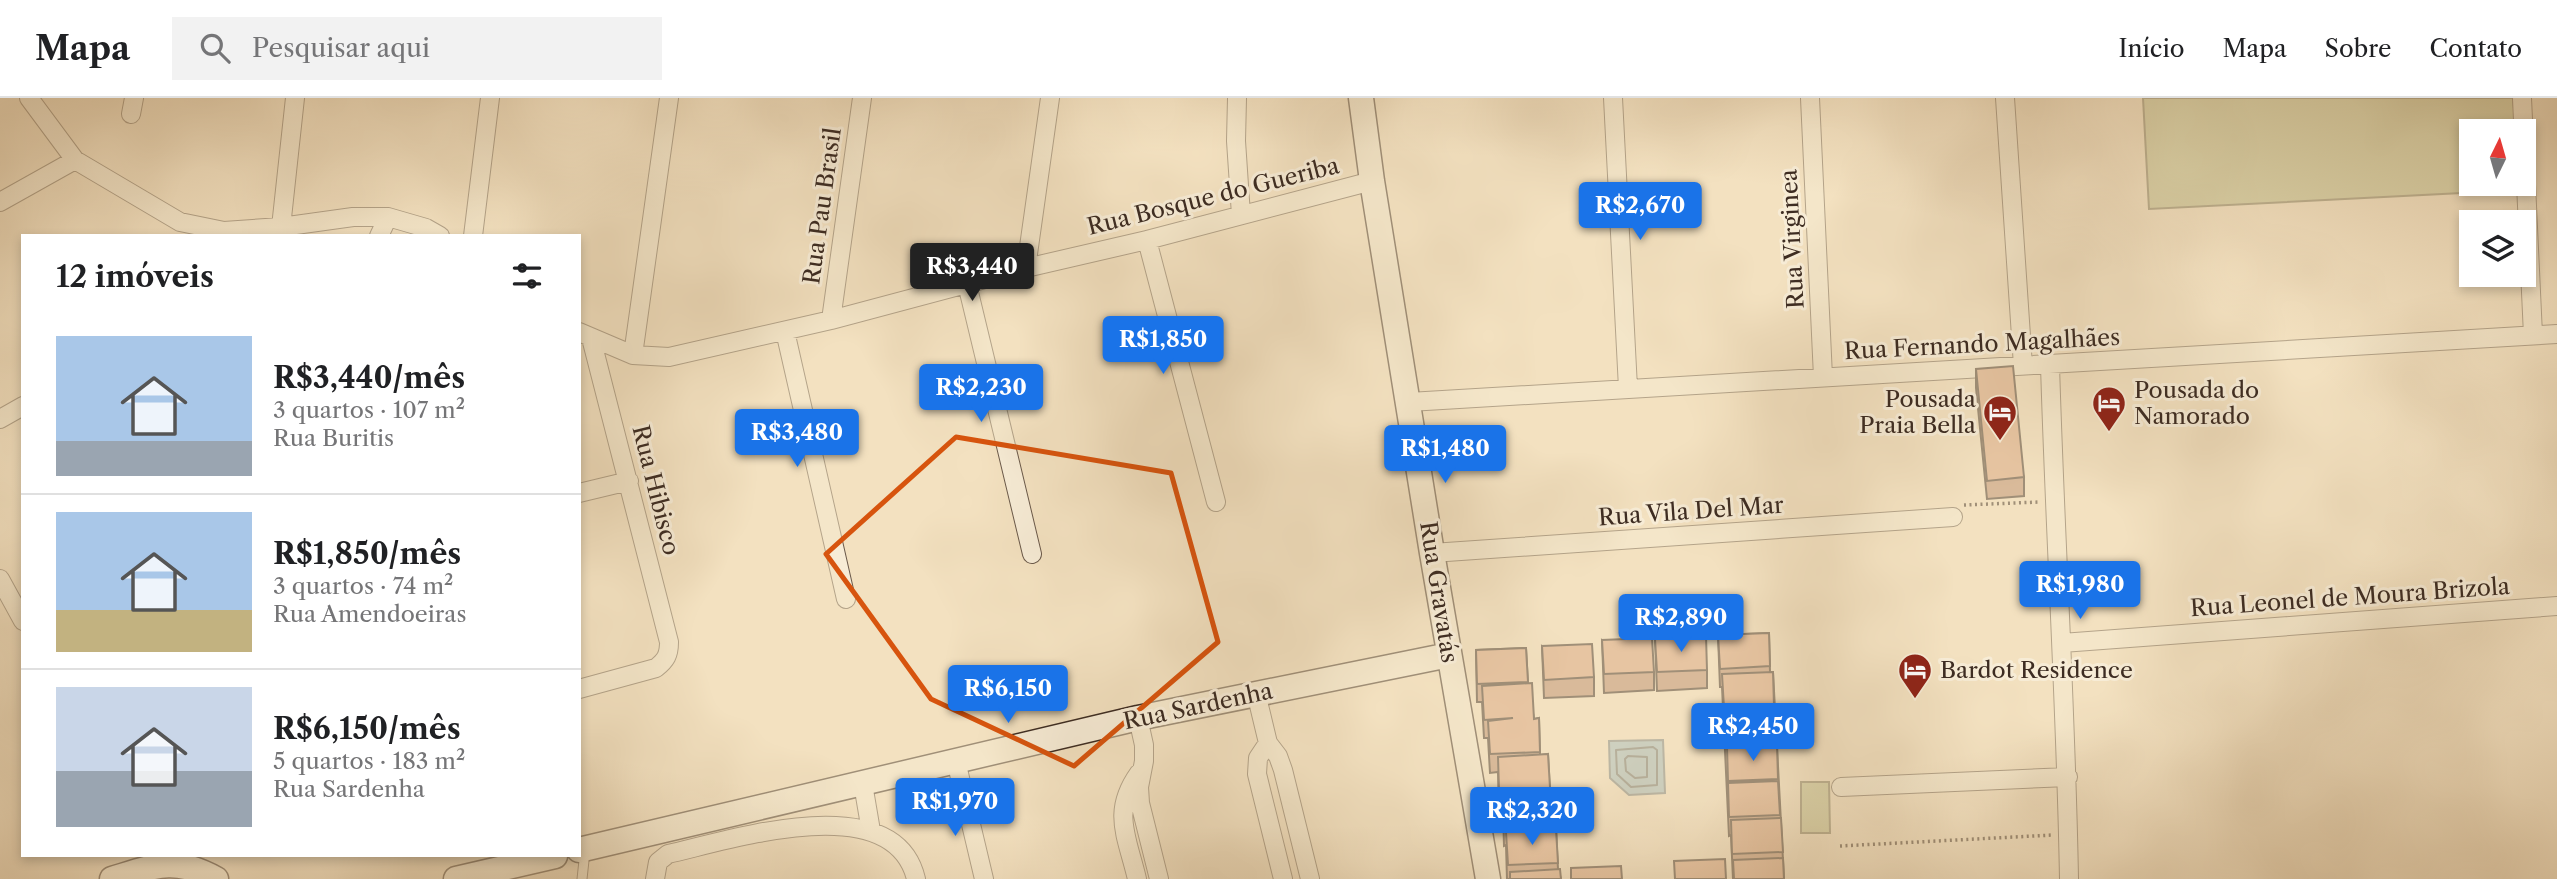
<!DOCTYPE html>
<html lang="pt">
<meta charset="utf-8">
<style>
:root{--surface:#fff;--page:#f2f2f2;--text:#202124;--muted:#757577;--line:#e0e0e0;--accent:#1a73e8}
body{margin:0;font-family:"Libre Caslon Text",serif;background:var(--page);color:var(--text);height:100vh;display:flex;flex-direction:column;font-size:26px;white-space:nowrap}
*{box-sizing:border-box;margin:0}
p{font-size:23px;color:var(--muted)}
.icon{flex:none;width:38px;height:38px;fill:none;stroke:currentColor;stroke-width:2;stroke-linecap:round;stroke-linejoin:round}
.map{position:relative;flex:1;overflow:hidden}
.panel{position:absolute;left:21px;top:136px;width:560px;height:623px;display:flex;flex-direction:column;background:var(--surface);border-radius:0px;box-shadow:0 4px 10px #0003}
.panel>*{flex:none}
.needle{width:46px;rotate:5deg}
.buttons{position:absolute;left:2459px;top:21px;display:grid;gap:14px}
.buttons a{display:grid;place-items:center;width:77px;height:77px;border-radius:0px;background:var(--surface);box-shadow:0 4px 10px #0003;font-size:35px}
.price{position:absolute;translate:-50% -60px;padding:0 16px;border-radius:7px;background:var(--accent);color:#fff;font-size:23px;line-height:46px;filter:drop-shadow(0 2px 4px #0008)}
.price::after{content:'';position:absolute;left:50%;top:42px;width:21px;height:16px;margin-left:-10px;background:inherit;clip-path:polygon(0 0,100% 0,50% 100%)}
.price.on{background:#222;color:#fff}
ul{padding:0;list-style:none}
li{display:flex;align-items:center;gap:21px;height:175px;padding:0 35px}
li+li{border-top:2px solid var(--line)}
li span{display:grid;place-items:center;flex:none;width:196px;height:140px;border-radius:0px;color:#555}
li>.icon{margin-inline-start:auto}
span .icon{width:84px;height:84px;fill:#fffc;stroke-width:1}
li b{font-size:30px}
h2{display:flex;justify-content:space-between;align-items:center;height:84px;padding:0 35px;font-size:30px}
header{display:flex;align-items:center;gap:42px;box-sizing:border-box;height:98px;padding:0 35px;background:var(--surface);border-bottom:2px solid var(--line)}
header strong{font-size:33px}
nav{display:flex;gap:38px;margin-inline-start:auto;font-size:24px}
.search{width:490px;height:63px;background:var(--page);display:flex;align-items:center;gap:18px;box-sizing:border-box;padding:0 24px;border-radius:0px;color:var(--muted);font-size:26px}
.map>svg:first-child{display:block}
</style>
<header>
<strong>Mapa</strong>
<div class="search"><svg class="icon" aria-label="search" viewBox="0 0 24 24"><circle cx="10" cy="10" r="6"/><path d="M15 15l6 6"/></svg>Pesquisar aqui</div>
<nav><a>Início</a><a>Mapa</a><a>Sobre</a><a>Contato</a></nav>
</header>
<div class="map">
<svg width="2557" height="781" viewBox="0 0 2557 781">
<rect width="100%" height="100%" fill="#f3e1c0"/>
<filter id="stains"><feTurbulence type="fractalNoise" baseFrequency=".00286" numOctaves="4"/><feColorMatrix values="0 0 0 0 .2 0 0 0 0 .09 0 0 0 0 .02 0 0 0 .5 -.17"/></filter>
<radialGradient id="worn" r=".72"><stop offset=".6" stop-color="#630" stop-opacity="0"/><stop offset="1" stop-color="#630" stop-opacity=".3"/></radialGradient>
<path fill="#c0c18e" stroke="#7e7658" stroke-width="2" d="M2143,0H2513L2516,33H2471V86H2520V92L2149,111Z
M1801,684H1829L1830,735H1801Z"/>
<path fill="#a2babe" stroke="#7a8180" stroke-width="2" d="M1663,642L1665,695L1629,697L1610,680L1609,643Z"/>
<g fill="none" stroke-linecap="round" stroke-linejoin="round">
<path stroke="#707370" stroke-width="2" d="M1653,649L1657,652V687L1631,689L1617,676L1616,652Z
M1628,658L1647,659V679L1635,680L1626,673L1625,661Z"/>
<g stroke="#6a594a" stroke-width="11">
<path id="lane" d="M582,781L585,753"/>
</g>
<g stroke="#6a594a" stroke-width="20">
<path id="street" d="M29,0L75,62L180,124L224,133L281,129L353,119H388L426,130L440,138
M1237,0L1236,43L1241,117
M1613,0L1628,290
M1810,0L1823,279
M2005,0L2023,268
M2522,0L2533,237
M131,16L134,0
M0,104L75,62
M281,129L295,0
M379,138L388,119
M473,138L490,0
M1147,142L1216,404
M1026,170L1050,0
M967,186L1032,456
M831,222L862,0
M785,233L846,501
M579,234L633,257L669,259L831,222L1026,170L1147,142L1372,83
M633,257L669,0
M2050,267C2055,438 2066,609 2069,781
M1409,304L2557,236
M0,321L23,308
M579,395L629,383
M1432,455L1953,419
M0,481L23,523
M2062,545L2557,508
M579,591L656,570C666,562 669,557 669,544L591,240
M1256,595L1268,645L1278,658L1283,672L1310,781
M1138,620L1144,647V663L1139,689L1140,705L1159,781
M1268,645L1258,660L1257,676L1283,781
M956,663L984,781
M863,686L871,733
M1841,689L2068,679
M655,781L658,764L668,756C731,742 894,688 916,781
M1137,781C1127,738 1111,714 1139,675"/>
</g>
<g stroke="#3d2c22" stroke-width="27">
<path id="secondary" d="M1361,0L1372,83L1432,455L1488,781
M579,752L1138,620L1449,557
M112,781C154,768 175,758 216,781
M456,781L555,758"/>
</g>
<path stroke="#3d2c22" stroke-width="3.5" stroke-dasharray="2 3.5" stroke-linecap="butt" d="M1964,407L2040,404
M1840,748L2053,737"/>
<use href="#lane" stroke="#f7ecd6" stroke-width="9"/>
<use href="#street" stroke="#f7ecd6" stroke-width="18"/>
<use href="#secondary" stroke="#f7ecd6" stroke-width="24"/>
</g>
<path fill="#bb8b6d" stroke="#3d2c22" stroke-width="2" d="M1976,271L2024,379V398L1987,401L1976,290Z
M1769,535L1770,574H1773L1784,781H1733L1731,737L1729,738L1722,589H1720L1718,537Z
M1655,541L1707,572V590L1657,593Z
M1602,542L1654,574V592L1604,595Z
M1542,548L1594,579V598L1544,600Z
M1526,550L1528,586L1534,621L1539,620L1540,657L1548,656L1550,693H1553L1554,731H1556L1558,771L1561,781H1507L1506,747L1504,748L1503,711H1499L1498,674L1490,675L1488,640H1484L1482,604H1477L1476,552Z"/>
<path fill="#daa27f" stroke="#3d2c22" stroke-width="2" d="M2013,268L2024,379L1987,383L1976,271Z
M1769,535L1770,568L1720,571L1718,537Z
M1706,538L1707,572L1657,574L1655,541Z
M1652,540L1654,574L1604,576L1602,542Z
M1592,546L1594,579L1544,582L1542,548Z
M1526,550L1528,584L1477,586L1476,552Z
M1773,574L1774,608L1724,610L1722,576Z
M1532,585L1534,621L1539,620L1540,654L1490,656L1488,623L1513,620L1484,622L1482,588Z
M1775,611L1776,645L1726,647L1724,613Z
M1777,647L1778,681L1728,683L1727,649Z
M1548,656L1550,690L1499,692L1498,659Z
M1778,683L1780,717L1729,719L1728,685Z
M1553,693L1554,727L1504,729L1503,695Z
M1781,720L1783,754L1732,756L1731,722Z
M1556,731L1558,765L1508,767L1506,734Z
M1783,760L1784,781H1734L1733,762Z
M1725,761L1726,781H1675L1674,763Z
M1621,768L1622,781H1571V770Z
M1560,771L1561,781H1510V774Z"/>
<path d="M0 0H2557V781H0ZM956,339L1171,375L1218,544L1074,668L931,601L826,456Z" fill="#f3e1c0" fill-opacity=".55" fill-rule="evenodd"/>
<path fill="none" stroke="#d7540e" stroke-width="5" stroke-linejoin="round" d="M956,339L1171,375L1218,544L1074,668L931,601L826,456Z"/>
<defs>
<g id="hotel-pin" transform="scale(1.75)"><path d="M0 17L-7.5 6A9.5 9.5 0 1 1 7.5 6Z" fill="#8f2418" stroke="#f7ecd6"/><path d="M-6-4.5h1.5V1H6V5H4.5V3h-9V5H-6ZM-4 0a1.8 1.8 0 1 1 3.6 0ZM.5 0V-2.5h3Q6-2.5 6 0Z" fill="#fff"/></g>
</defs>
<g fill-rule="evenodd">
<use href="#hotel-pin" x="2109" y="305"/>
<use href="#hotel-pin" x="2000" y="314"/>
<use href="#hotel-pin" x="1915" y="572"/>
</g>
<g text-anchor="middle" stroke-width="6" stroke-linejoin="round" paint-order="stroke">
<g font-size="23" fill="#3d2c22" stroke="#f7ecd6">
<text transform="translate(1213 98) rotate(-14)" y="8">Rua Bosque do Gueriba</text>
<text transform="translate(822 108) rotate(-82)" y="8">Rua Pau Brasil</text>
<text transform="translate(1792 141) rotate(-93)" y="8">Rua Virginea</text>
<text transform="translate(1982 246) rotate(-3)" y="8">Rua Fernando Magalhães</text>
<text transform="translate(656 392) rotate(76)" y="8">Rua Hibisco</text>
<text transform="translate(1691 413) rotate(-4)" y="8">Rua Vila Del Mar</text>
<text transform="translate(1439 494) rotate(81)" y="8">Rua Gravatás</text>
<text transform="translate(2350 499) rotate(-4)" y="8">Rua Leonel de Moura Brizola</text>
<text transform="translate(1198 608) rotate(-12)" y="8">Rua Sardenha</text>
</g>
<g font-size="23" fill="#3d2c22" stroke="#f7ecd6" text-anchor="start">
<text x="2134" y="300">Pousada do<tspan x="2134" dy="26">Namorado</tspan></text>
<text x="1976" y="309" text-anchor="end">Pousada<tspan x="1976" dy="26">Praia Bella</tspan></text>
<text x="1940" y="580">Bardot Residence</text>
</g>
</g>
<rect width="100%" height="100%" filter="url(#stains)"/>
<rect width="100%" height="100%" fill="url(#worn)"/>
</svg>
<div class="buttons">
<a><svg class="needle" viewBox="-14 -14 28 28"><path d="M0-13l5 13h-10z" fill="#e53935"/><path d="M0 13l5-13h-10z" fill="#757577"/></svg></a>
<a><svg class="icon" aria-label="layers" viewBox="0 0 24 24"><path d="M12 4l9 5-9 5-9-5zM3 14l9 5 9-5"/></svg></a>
</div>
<b class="price" style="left:1640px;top:144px">R$2,670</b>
<b class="price on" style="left:972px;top:205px">R$3,440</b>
<b class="price" style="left:1163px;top:278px">R$1,850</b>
<b class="price" style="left:981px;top:326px">R$2,230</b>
<b class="price" style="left:797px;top:371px">R$3,480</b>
<b class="price" style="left:1445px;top:387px">R$1,480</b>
<b class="price" style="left:2080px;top:523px">R$1,980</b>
<b class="price" style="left:1681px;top:556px">R$2,890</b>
<b class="price" style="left:1008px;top:627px">R$6,150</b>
<b class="price" style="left:1753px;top:665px">R$2,450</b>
<b class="price" style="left:955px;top:740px">R$1,970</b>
<b class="price" style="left:1532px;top:749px">R$2,320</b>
<section class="panel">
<h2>12 imóveis<svg class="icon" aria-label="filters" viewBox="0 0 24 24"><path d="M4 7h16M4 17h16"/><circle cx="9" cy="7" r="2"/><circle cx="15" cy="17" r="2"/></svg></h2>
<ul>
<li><span style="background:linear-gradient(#a9c7e8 75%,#9aa5b1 0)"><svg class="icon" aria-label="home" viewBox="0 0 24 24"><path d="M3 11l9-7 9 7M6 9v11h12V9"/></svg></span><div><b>R$3,440/mês</b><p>3 quartos · 107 m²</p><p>Rua Buritis</p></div></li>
<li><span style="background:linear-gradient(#a9c7e8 70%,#c2b280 0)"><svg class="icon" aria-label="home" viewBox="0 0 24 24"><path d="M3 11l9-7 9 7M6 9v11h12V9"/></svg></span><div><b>R$1,850/mês</b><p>3 quartos · 74 m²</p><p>Rua Amendoeiras</p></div></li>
<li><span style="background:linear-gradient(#c9d6e8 60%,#9aa5b1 0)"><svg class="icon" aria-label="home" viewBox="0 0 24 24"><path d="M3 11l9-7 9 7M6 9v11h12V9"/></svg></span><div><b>R$6,150/mês</b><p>5 quartos · 183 m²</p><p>Rua Sardenha</p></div></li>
</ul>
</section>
</div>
